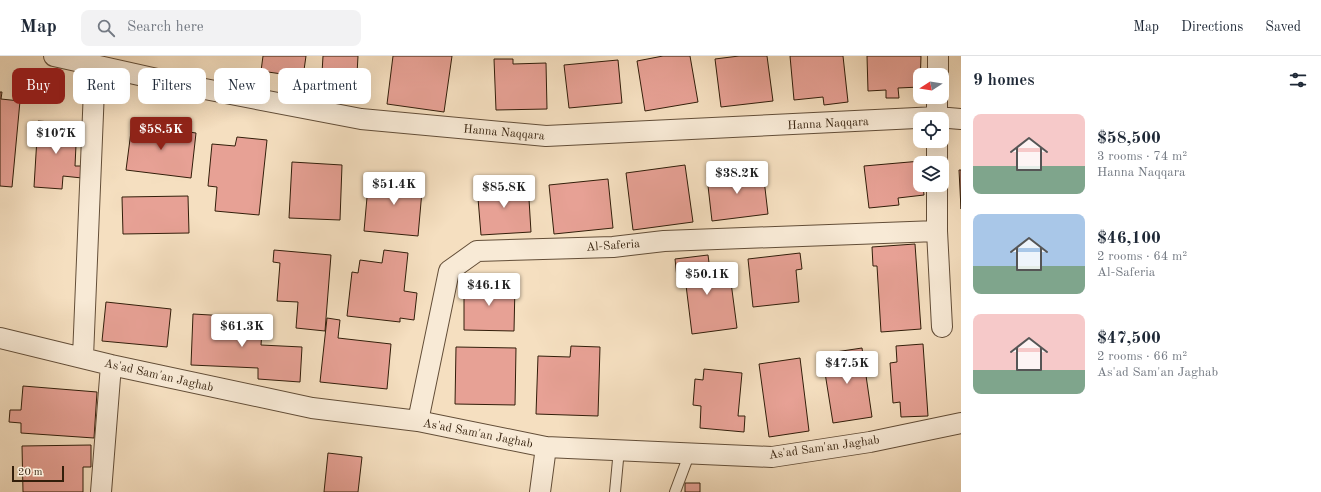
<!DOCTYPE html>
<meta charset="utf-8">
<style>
:root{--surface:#fff;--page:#f2f2f3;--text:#1f2937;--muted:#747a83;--line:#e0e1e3;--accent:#8f2418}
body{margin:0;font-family:"Old Standard TT",serif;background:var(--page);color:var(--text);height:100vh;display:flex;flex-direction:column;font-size:15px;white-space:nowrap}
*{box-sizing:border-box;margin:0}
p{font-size:13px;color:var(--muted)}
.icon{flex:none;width:22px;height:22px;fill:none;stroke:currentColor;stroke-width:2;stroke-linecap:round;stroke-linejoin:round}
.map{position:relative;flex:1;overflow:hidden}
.panel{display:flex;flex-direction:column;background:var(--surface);width:360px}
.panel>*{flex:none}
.banner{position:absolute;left:12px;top:12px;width:380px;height:36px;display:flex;gap:8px}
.needle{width:26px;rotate:258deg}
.tools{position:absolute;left:913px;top:12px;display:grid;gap:8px}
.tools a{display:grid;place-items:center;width:36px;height:36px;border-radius:8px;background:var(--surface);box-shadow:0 4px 16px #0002;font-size:20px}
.scale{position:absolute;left:12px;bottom:10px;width:52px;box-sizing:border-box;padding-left:4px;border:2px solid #321e0a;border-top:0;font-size:11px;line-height:14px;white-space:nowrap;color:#321e0a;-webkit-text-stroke:3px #f8ead6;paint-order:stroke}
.price{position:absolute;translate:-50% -34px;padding:0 9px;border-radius:4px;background:#fff;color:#222;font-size:13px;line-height:26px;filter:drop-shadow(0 1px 2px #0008)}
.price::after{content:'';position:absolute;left:50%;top:24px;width:12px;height:9px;margin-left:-6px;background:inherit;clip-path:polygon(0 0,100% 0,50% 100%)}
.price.on{background:var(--accent);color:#fff}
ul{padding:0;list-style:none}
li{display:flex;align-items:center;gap:12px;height:100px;padding:0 12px}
li span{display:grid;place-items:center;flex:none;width:112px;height:80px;border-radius:8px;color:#555}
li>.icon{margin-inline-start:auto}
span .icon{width:48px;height:48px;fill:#fffc;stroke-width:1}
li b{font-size:17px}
h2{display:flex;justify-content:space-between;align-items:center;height:48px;padding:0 12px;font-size:17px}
.tag{padding:0 14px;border-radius:8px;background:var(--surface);box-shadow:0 4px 16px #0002;font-size:14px;line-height:36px}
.tag.on{background:var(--accent);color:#fff}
header{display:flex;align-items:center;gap:24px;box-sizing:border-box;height:56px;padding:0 20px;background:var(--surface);border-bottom:1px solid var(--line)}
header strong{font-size:19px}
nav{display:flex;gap:22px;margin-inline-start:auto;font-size:14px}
.search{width:280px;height:36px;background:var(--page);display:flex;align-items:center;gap:10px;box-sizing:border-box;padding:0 14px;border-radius:8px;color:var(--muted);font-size:15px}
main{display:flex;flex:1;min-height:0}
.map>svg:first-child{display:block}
</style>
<header>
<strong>Map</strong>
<div class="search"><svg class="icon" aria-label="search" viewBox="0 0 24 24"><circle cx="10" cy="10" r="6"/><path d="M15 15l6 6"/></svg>Search here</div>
<nav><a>Map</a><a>Directions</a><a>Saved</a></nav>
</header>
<main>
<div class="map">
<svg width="961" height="436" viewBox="0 0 961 436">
<rect width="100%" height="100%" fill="#f5dfc0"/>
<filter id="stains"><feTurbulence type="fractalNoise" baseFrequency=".005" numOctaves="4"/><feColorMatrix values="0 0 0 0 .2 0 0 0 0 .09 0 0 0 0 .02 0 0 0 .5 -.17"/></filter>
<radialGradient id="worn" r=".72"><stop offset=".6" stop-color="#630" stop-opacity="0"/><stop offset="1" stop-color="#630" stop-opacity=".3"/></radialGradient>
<path fill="#e7a195" stroke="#321e0a" d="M263,0H306L303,21L261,15Z
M323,0H358L356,36L321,34Z
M393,0H452L444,56L387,48Z
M663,0H690L698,46L645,55L637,5Z
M739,0H767L773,45L721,51L715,3Z
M790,0H843L848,46L824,49L823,41L794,44Z
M867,0H921L920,31L898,32L899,42H886V34L868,35Z
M494,3H513V8L546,7L547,53L496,54Z
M618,4L622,47L569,52L564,9Z
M0,36H2L1,43L20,45L12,131L0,130Z
M38,65L77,68L75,110H83L82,122L63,120L62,133L34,131Z
M132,68L196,77L191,122L126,114Z
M237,81L267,84L259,159L215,155L217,131L208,130L212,88L235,90Z
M921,105L920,129H923L924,139L898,142L899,149L869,152L864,110Z
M292,106L342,109L340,164L289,162Z
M741,108L742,118L763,115L768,158L712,165L707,121L732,118L731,109Z
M685,109L693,166L633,174L626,117Z
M959,114H961V153Z
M369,119L423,124L418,180L364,175Z
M608,123L613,172L554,178L549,129Z
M528,127L531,176L481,179L477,130Z
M188,140L189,177L123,178L122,141Z
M915,188L921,273L881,276L877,210H873L872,191Z
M274,194L331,199L325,275L296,272L298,246L277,245L280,207L273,206Z
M384,194L408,197L404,235L417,237L414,264L400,262V266L347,260L352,216L358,217L360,204L382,207Z
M800,197L802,213L796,214L799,246L753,251L748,203Z
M708,199L711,222L730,219L737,272L692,278L685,221L677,222L675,203Z
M464,228L515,229L514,275L464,274Z
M106,246L171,253L167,291L102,285Z
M193,258L263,262L261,289L302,291L300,326L258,323V312L191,309Z
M327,262L340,264L338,282L391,288L387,333L320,326Z
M923,288L928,360L901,361L900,346L893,347L890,307L897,306L896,290Z
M571,290L600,291L598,360L536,358L538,300L570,301Z
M456,291L516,292L515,349L455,348Z
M862,292L872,361L833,367L822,298Z
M800,302L809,375L769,381L759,308Z
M704,313L742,317L738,360H745L744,376L700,372L701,350L693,349L695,323L703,324Z
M23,330L97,336L94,382L21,377V367L9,366L10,354H21Z
M91,389V411H83V436H23L22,390Z
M328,397L362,401L358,436H324Z
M685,427H700V436H685Z"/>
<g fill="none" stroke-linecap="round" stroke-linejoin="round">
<g stroke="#634e38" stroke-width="12">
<path id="lane" d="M615,436L619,393
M675,436L690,396"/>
</g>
<g stroke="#634e38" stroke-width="22">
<path id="street" d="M54,0L184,29L361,63L546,80L937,61L961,63
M938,19V0
M937,63V41
M937,107V85
M937,129V175L942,271
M0,282L111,309L312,352L418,365L546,391L772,401L870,386L961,367
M83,301L95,9
M418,365L449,215L477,195L613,191L664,185L937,175
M101,436L111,309
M540,436L546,391"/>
</g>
<use href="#lane" stroke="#f8ead6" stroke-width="10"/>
<use href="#street" stroke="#f8ead6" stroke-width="20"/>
</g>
<g text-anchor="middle" stroke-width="4" stroke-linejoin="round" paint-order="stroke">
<g font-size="12" fill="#321e0a" stroke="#f8ead6">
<text transform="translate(828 67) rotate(-3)" y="4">Hanna Naqqara</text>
<text transform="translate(504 76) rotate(5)" y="4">Hanna Naqqara</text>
<text transform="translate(613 189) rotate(-4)" y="4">Al-Saferia</text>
<text transform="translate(159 319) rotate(13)" y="4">As'ad Sam'an Jaghab</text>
<text transform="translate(478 377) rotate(11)" y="4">As'ad Sam'an Jaghab</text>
<text transform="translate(824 391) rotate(-8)" y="4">As'ad Sam'an Jaghab</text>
</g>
</g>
<rect width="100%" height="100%" filter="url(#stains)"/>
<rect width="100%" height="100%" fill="url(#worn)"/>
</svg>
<div class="tools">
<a><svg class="needle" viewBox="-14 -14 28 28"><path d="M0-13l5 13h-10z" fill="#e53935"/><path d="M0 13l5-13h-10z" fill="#747a83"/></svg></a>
<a><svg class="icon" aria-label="locate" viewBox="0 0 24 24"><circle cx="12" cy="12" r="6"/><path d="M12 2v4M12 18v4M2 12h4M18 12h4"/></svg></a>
<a><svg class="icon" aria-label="layers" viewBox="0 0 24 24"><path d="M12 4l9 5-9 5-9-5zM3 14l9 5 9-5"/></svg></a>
</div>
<div class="scale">20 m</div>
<b class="price on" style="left:161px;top:95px">$58.5K</b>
<b class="price" style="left:56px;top:99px">$107K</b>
<b class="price" style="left:737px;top:139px">$38.2K</b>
<b class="price" style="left:394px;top:150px">$51.4K</b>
<b class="price" style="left:504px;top:153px">$85.8K</b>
<b class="price" style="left:707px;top:240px">$50.1K</b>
<b class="price" style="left:489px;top:251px">$46.1K</b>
<b class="price" style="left:242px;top:292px">$61.3K</b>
<b class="price" style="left:847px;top:329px">$47.5K</b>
<div class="banner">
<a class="tag on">Buy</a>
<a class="tag">Rent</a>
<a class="tag">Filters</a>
<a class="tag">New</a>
<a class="tag">Apartment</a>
</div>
</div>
<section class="panel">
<h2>9 homes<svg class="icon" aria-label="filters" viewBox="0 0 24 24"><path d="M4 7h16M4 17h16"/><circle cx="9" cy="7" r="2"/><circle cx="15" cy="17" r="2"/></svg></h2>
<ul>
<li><span style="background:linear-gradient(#f6c9c9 65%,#7fa58c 0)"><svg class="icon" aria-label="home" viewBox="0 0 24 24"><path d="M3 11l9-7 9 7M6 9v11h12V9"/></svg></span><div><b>$58,500</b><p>3 rooms · 74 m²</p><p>Hanna Naqqara</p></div></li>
<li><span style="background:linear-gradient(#a9c7e8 65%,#7fa58c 0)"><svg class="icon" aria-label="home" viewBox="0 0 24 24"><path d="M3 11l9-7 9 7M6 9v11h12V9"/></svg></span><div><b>$46,100</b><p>2 rooms · 64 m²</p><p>Al-Saferia</p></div></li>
<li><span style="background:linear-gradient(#f6c9c9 70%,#7fa58c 0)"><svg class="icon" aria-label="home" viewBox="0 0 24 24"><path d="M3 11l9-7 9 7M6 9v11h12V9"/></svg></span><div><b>$47,500</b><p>2 rooms · 66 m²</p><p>As'ad Sam'an Jaghab</p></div></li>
</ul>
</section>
</main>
